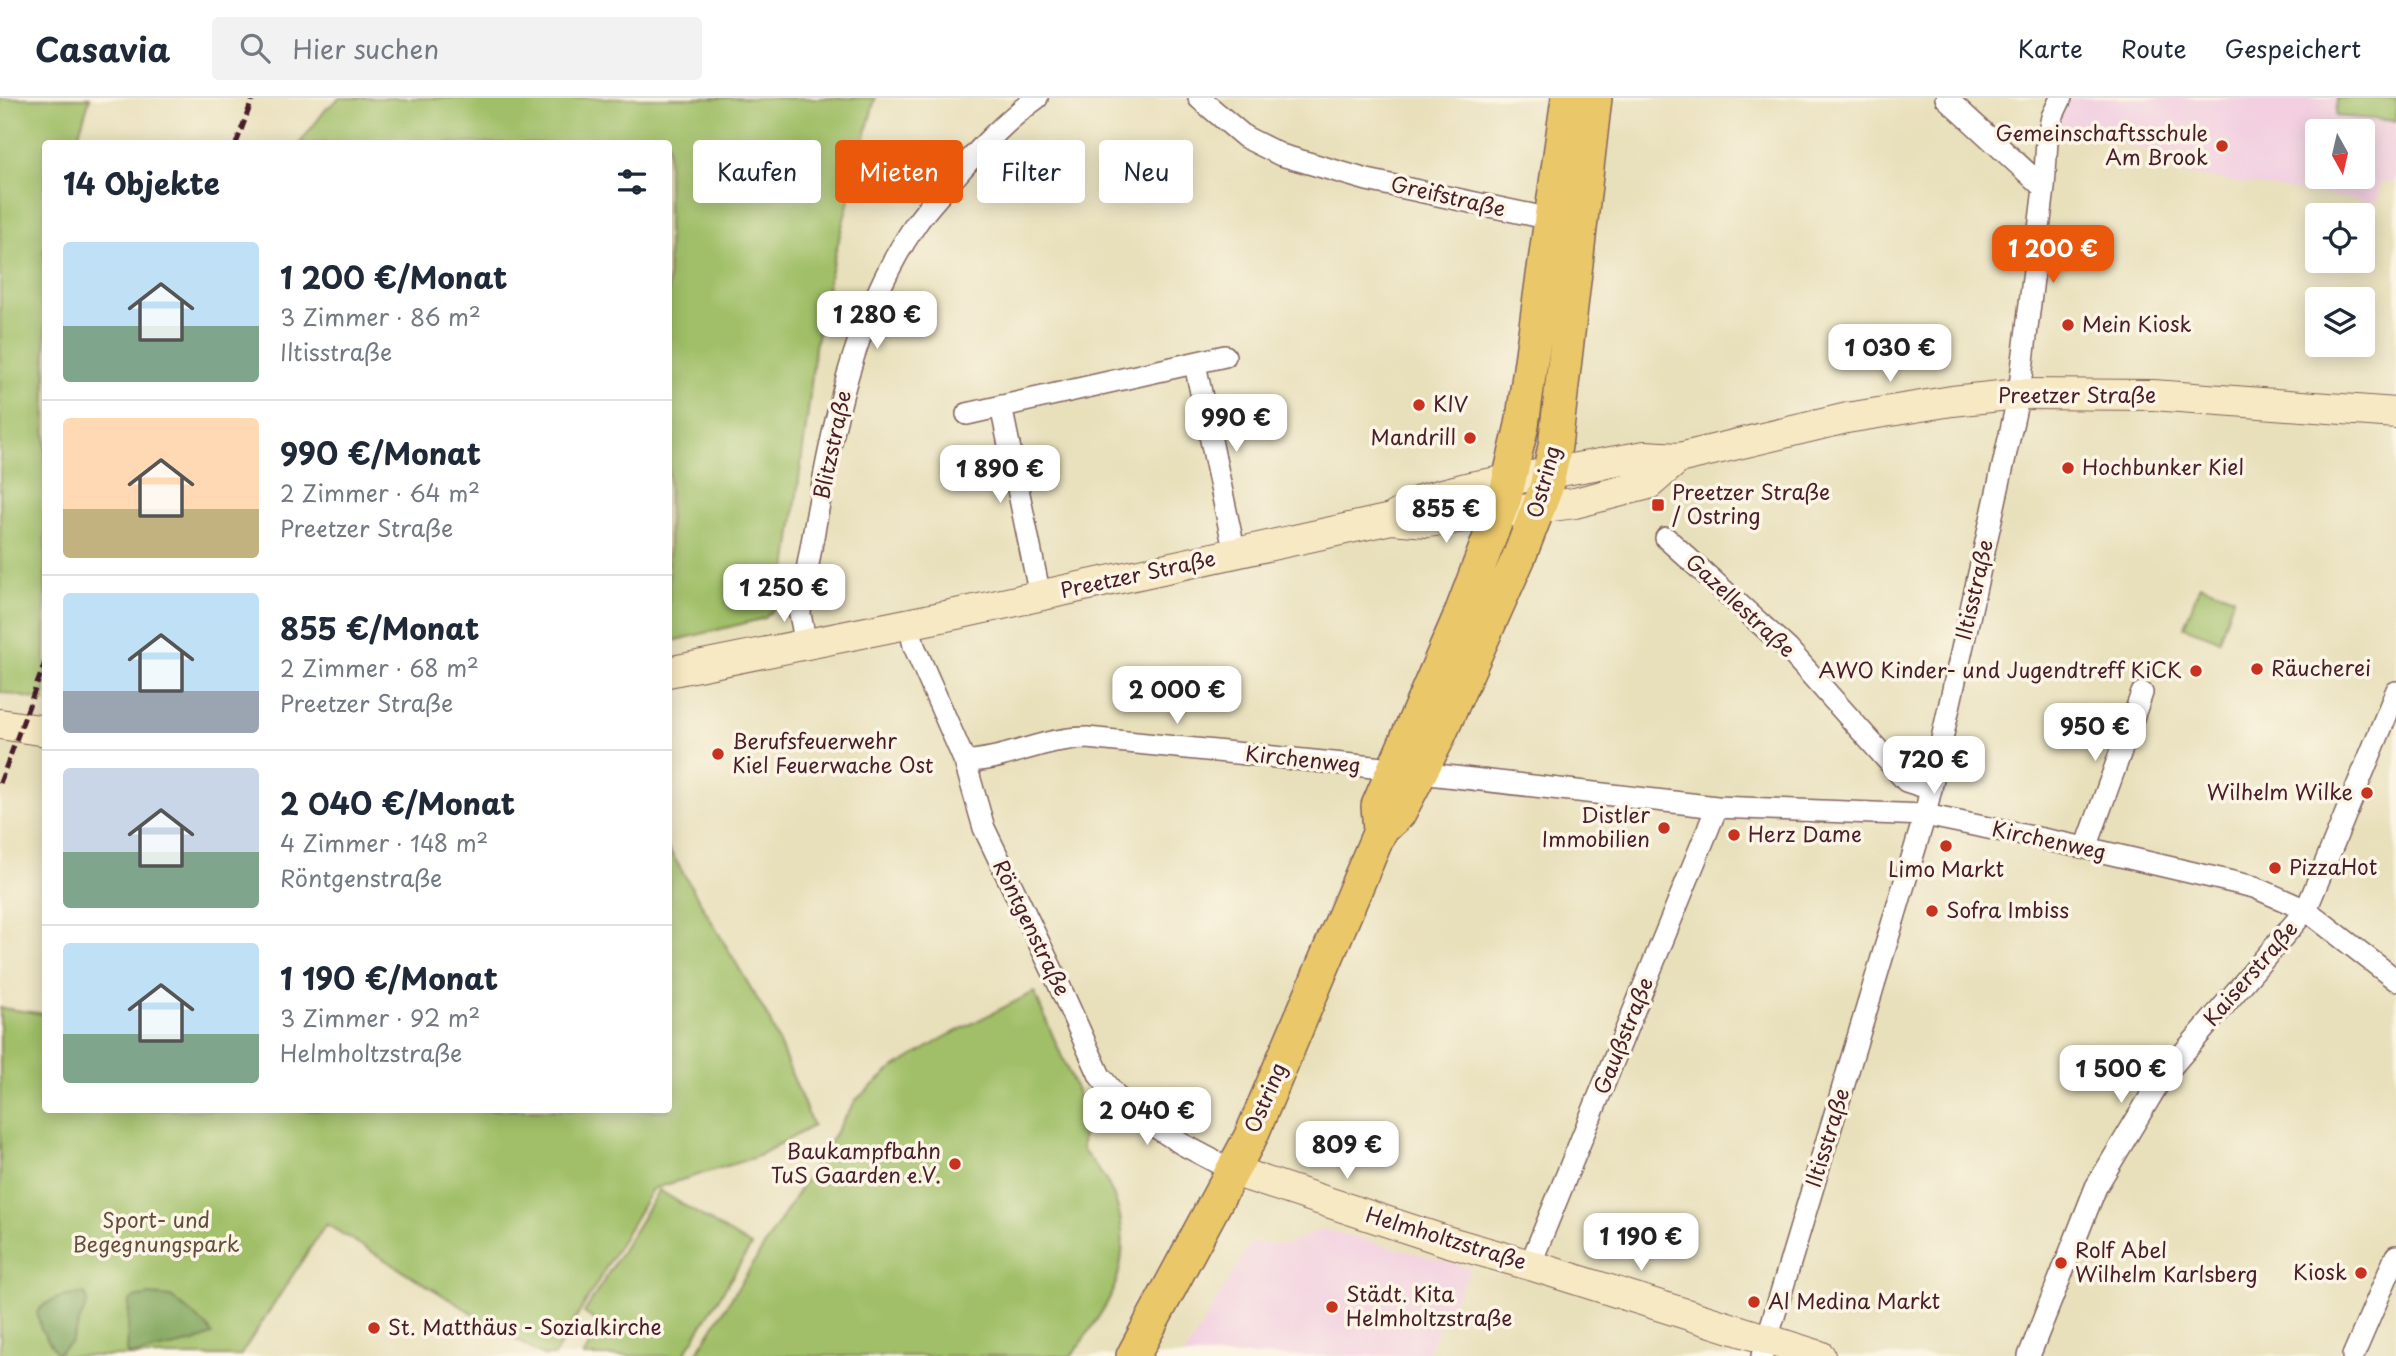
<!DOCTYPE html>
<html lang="de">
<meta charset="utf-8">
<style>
:root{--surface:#fff;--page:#f2f2f3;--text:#1f2937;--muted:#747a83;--line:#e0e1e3;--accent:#ea580c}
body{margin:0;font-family:"Playpen Sans",sans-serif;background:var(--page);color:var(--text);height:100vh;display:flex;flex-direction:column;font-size:26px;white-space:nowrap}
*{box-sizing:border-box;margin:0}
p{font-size:23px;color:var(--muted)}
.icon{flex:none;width:38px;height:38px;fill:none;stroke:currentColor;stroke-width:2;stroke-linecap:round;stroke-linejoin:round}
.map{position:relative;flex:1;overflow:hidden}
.drawer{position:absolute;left:42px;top:42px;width:630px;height:973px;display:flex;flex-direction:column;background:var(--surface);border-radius:7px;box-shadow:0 4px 18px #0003}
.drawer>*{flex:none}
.guide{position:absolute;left:693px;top:42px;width:665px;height:63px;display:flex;gap:14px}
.needle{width:46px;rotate:172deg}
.controls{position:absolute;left:2305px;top:21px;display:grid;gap:14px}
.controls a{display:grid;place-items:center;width:70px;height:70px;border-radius:7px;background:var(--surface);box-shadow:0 4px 18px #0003;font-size:35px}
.price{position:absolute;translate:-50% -60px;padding:0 16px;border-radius:14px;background:#fff;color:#222;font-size:23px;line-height:46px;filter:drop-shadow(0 2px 4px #0008)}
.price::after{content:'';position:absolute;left:50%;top:42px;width:21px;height:16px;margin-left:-10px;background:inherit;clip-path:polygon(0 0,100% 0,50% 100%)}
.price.active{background:var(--accent);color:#fff}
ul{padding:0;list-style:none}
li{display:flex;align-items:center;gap:21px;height:175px;padding:0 21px}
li+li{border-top:2px solid var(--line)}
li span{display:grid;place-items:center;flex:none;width:196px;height:140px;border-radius:7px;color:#555}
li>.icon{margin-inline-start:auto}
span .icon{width:84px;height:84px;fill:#fffc;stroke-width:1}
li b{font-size:30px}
h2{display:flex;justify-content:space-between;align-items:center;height:84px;padding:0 21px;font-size:30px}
.pill{padding:0 24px;border-radius:7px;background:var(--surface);box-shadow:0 4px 18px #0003;font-size:24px;line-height:63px}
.pill.active{background:var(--accent);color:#fff}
header{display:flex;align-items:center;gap:42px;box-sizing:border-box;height:98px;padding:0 35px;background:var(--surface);border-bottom:2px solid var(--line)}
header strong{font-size:33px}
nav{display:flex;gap:38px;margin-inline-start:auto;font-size:24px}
.search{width:490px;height:63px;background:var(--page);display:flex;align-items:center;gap:18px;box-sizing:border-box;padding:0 24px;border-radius:7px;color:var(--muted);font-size:26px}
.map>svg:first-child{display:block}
</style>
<header>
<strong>Casavia</strong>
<div class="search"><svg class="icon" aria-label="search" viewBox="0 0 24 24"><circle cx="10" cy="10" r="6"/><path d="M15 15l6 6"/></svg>Hier suchen</div>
<nav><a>Karte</a><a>Route</a><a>Gespeichert</a></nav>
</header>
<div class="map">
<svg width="2396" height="1258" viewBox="0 0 2396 1258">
<rect width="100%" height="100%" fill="#fcf5e5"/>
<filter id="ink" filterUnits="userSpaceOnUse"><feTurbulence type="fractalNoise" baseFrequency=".0143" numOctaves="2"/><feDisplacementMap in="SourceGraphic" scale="14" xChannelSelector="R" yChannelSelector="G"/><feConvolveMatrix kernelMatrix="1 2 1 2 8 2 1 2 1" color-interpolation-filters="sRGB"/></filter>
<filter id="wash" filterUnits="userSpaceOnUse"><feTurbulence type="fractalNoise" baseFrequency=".00686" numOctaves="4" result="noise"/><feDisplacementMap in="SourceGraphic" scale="28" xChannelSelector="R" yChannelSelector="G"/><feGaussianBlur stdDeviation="1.57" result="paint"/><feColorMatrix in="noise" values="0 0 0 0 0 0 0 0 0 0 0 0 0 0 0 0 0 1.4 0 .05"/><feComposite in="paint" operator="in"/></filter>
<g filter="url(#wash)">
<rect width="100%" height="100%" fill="#e8e0bb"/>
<path fill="#f2cfe1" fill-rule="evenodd" d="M2069,0H2396V84L2380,83L2378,105L2175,75L2177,62L2057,28ZM2317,33H2362V79H2317Z
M1322,1131L1471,1170L1425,1258H1184L1251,1145L1288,1146Z"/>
<path fill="#a0bf67" stroke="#756f49" stroke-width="2" d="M0,0H90L76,45L46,46V146L43,155L46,157L45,603L0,594Z
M340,0H875L830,176L815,249L808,314L783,501L765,520L669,544L668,46L300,45L327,10Z
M2337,0H2396V23L2336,18Z
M2200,487L2234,499L2219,542L2184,529Z
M669,751L769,921L813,1028L756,1059L652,1091L554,1258H543L326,1126L240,1258H0V910L45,916L46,1012H668Z
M1034,894L1084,1010L1082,1051C1089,1061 1098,1070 1105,1081C1127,1117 1128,1162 1110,1199C1100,1220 1084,1239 1072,1258H695L856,1002L889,973L945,939Z
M659,1092L751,1148L683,1258H583L602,1227L584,1215Z"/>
<path fill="#80a65c" stroke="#656244" stroke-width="2" d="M85,1196L88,1203L71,1244L57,1256L41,1231L37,1214C49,1199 68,1197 85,1196Z
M150,1197L171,1199L208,1229L212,1237L194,1244L133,1257L127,1256L129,1204L133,1200Z"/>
</g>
<g filter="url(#ink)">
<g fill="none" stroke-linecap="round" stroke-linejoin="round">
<g stroke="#81635d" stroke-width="24">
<path id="street" d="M1199,0L1245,39L1281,57L1367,82L1551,121
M1946,0L2044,90
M1195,266L1235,456
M1001,308L1040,498
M967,316L1225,258
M1666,440L1788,551L1906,683L1931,691
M909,526L914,548L965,664L984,730L1055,878L1100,978L1127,1011L1182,1046L1233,1073
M806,547L800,516L801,504C826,376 840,237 916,126C927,110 941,96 953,81C979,51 1005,23 1037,0
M965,664C978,662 992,661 1004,657C1035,649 1054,640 1087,640L1393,671
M1420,675L1717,709L1925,717L2086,750L2254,789L2306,812L2396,882
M2086,750L2142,595
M1530,1167L1717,709
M1762,1258L1925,717L2019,296L2044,90L2047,43L2052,19L2061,0
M2029,1258L2096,1089L2161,981L2306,812L2396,594
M2353,1258L2396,1158"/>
</g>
<g stroke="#81635d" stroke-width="32">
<path id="secondary" d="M1391,421L1423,401L1470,389L1645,358L1679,360L1847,320L1952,303L2019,296L2153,297L2396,315
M668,574L961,515L1391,421L1427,424L1575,405L1649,386L1679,360
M0,626L46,633
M1233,1073L1446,1143L1530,1167L1820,1258"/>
</g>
<g stroke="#81635d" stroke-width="36">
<path id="primary" d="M1380,733L1378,708L1460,518L1505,399L1522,327L1568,0
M1133,1258L1251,1038L1380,733L1399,715L1436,644L1519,459L1546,390L1555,348L1595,0"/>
</g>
<use href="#street" stroke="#fff" stroke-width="21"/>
<use href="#secondary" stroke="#f7e9c3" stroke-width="30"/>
<use href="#primary" stroke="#eac769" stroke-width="33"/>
<path stroke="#4a1f2b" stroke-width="5" stroke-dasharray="10 5" stroke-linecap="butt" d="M236,46L253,0
M0,685L46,562"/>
</g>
</g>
<g fill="#c8321e" stroke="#fcf5e5" stroke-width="2.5">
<circle cx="2222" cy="48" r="7"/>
<circle cx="2068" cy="227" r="7"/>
<circle cx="1419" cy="307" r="7"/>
<circle cx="1470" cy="340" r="7"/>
<circle cx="2068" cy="370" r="7"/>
<rect x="1651" y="400" width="14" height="14" rx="3.5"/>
<circle cx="2257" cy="571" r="7"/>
<circle cx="2196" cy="573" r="7"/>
<circle cx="718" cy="656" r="7"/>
<circle cx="2367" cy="695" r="7"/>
<circle cx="1664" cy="730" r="7"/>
<circle cx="1734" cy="737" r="7"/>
<circle cx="1946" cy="748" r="7"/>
<circle cx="2275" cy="770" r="7"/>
<circle cx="1932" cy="813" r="7"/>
<circle cx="955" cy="1066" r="7"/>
<circle cx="2061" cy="1165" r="7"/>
<circle cx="2361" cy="1175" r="7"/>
<circle cx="1754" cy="1204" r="7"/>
<circle cx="1332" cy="1209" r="7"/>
<circle cx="374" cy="1230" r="7"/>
</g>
<g text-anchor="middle" stroke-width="7" stroke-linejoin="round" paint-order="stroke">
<g font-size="21" fill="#4a1f2b" stroke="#fcf5e5" text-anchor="start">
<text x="2208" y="43" text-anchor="end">Gemeinschaftsschule<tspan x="2208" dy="24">Am Brook</tspan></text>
<text x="2082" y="234">Mein Kiosk</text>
<text x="1433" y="314">KIV</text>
<text x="1456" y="347" text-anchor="end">Mandrill</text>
<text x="2082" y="377">Hochbunker Kiel</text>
<text x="1672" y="402">Preetzer Straße<tspan x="1672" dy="24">/ Ostring</tspan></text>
<text x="2271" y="578">Räucherei</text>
<text x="2182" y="580" text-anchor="end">AWO Kinder- und Jugendtreff KiCK</text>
<text x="732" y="651">Berufsfeuerwehr<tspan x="732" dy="24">Kiel Feuerwache Ost</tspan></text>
<text x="2353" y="702" text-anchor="end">Wilhelm Wilke</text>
<text x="1650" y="725" text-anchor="end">Distler<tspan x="1650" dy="24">Immobilien</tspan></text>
<text x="1748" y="744">Herz Dame</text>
<text x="2289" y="777">PizzaHot</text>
<text x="1946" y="779" text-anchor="middle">Limo Markt</text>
<text x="1946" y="820">Sofra Imbiss</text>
<text x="941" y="1061" text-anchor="end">Baukampfbahn<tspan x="941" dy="24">TuS Gaarden e.V.</tspan></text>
<text x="2075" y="1160">Rolf Abel<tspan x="2075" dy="24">Wilhelm Karlsberg</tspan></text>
<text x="2347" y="1182" text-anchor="end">Kiosk</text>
<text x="1346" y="1204">Städt. Kita<tspan x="1346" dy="24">Helmholtzstraße</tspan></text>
<text x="1768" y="1211">Al Medina Markt</text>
<text x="388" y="1237">St. Matthäus - Sozialkirche</text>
</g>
<g font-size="21" fill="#4a1f2b" stroke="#fcf5e5">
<text transform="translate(1448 99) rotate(13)" y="7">Greifstraße</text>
<text x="2077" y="305">Preetzer Straße</text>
<text transform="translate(833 347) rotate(-78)" y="7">Blitzstraße</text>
<text transform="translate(1544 384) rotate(-75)" y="7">Ostring</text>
<text transform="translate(1138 477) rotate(-12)" y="7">Preetzer Straße</text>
<text transform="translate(1975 492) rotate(-77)" y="7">Iltisstraße</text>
<text transform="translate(1740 508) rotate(43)" y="7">Gazellestraße</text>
<text transform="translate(1303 662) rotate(6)" y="7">Kirchenweg</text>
<text transform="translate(2049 743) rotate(12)" y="7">Kirchenweg</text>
<text transform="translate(1031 830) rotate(64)" y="7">Röntgenstraße</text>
<text transform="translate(2251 876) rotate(-49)" y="7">Kaiserstraße</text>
<text transform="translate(1624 938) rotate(-68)" y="7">Gaußstraße</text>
<text transform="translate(1266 1000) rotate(-67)" y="7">Ostring</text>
<text transform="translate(1828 1040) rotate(-73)" y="7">Iltisstraße</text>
<text transform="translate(1446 1141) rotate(17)" y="7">Helmholtzstraße</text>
</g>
<g font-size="21" fill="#644f3d" stroke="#fcf5e5">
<text x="156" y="1130">Sport- und<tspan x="156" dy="24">Begegnungspark</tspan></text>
</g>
</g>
</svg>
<div class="controls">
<a><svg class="needle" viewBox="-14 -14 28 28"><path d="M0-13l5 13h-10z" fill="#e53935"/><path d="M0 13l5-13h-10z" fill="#747a83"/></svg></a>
<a><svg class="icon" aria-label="locate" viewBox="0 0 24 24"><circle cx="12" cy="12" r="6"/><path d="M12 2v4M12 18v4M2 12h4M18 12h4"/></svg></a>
<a><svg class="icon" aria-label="layers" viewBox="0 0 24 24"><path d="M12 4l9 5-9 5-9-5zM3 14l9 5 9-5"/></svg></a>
</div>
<b class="price active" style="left:2053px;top:187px">1 200 €</b>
<b class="price" style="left:877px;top:253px">1 280 €</b>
<b class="price" style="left:1890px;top:286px">1 030 €</b>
<b class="price" style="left:1236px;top:356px">990 €</b>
<b class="price" style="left:1000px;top:407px">1 890 €</b>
<b class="price" style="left:1446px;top:447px">855 €</b>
<b class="price" style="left:784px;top:526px">1 250 €</b>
<b class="price" style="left:1177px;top:628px">2 000 €</b>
<b class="price" style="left:2095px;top:665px">950 €</b>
<b class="price" style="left:1934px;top:698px">720 €</b>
<b class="price" style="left:2121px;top:1007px">1 500 €</b>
<b class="price" style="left:1147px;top:1049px">2 040 €</b>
<b class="price" style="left:1347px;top:1083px">809 €</b>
<b class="price" style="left:1641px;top:1175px">1 190 €</b>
<div class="guide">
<a class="pill">Kaufen</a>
<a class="pill active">Mieten</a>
<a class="pill">Filter</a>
<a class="pill">Neu</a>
</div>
<section class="drawer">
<h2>14 Objekte<svg class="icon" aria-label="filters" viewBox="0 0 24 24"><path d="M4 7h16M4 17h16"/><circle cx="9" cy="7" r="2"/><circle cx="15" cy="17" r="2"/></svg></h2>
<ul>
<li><span style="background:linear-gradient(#bfe0f5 60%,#7fa58c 0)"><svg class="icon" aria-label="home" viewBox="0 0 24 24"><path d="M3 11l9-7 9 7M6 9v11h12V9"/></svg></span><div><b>1 200 €/Monat</b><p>3 Zimmer · 86 m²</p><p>Iltisstraße</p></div></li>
<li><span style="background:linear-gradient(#ffd9b3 65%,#c2b280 0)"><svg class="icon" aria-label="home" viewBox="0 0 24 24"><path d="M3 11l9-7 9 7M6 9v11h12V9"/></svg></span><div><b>990 €/Monat</b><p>2 Zimmer · 64 m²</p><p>Preetzer Straße</p></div></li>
<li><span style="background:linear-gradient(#bfe0f5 70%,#9aa5b1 0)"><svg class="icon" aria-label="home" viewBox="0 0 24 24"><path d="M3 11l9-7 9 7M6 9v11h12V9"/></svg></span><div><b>855 €/Monat</b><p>2 Zimmer · 68 m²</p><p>Preetzer Straße</p></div></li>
<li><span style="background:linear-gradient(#c9d6e8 60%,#7fa58c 0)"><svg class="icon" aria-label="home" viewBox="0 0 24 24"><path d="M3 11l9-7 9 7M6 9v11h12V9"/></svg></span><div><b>2 040 €/Monat</b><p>4 Zimmer · 148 m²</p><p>Röntgenstraße</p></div></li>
<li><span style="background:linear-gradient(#bfe0f5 65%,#7fa58c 0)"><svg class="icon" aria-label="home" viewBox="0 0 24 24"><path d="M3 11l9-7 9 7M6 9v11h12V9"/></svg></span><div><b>1 190 €/Monat</b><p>3 Zimmer · 92 m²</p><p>Helmholtzstraße</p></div></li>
</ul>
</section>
</div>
